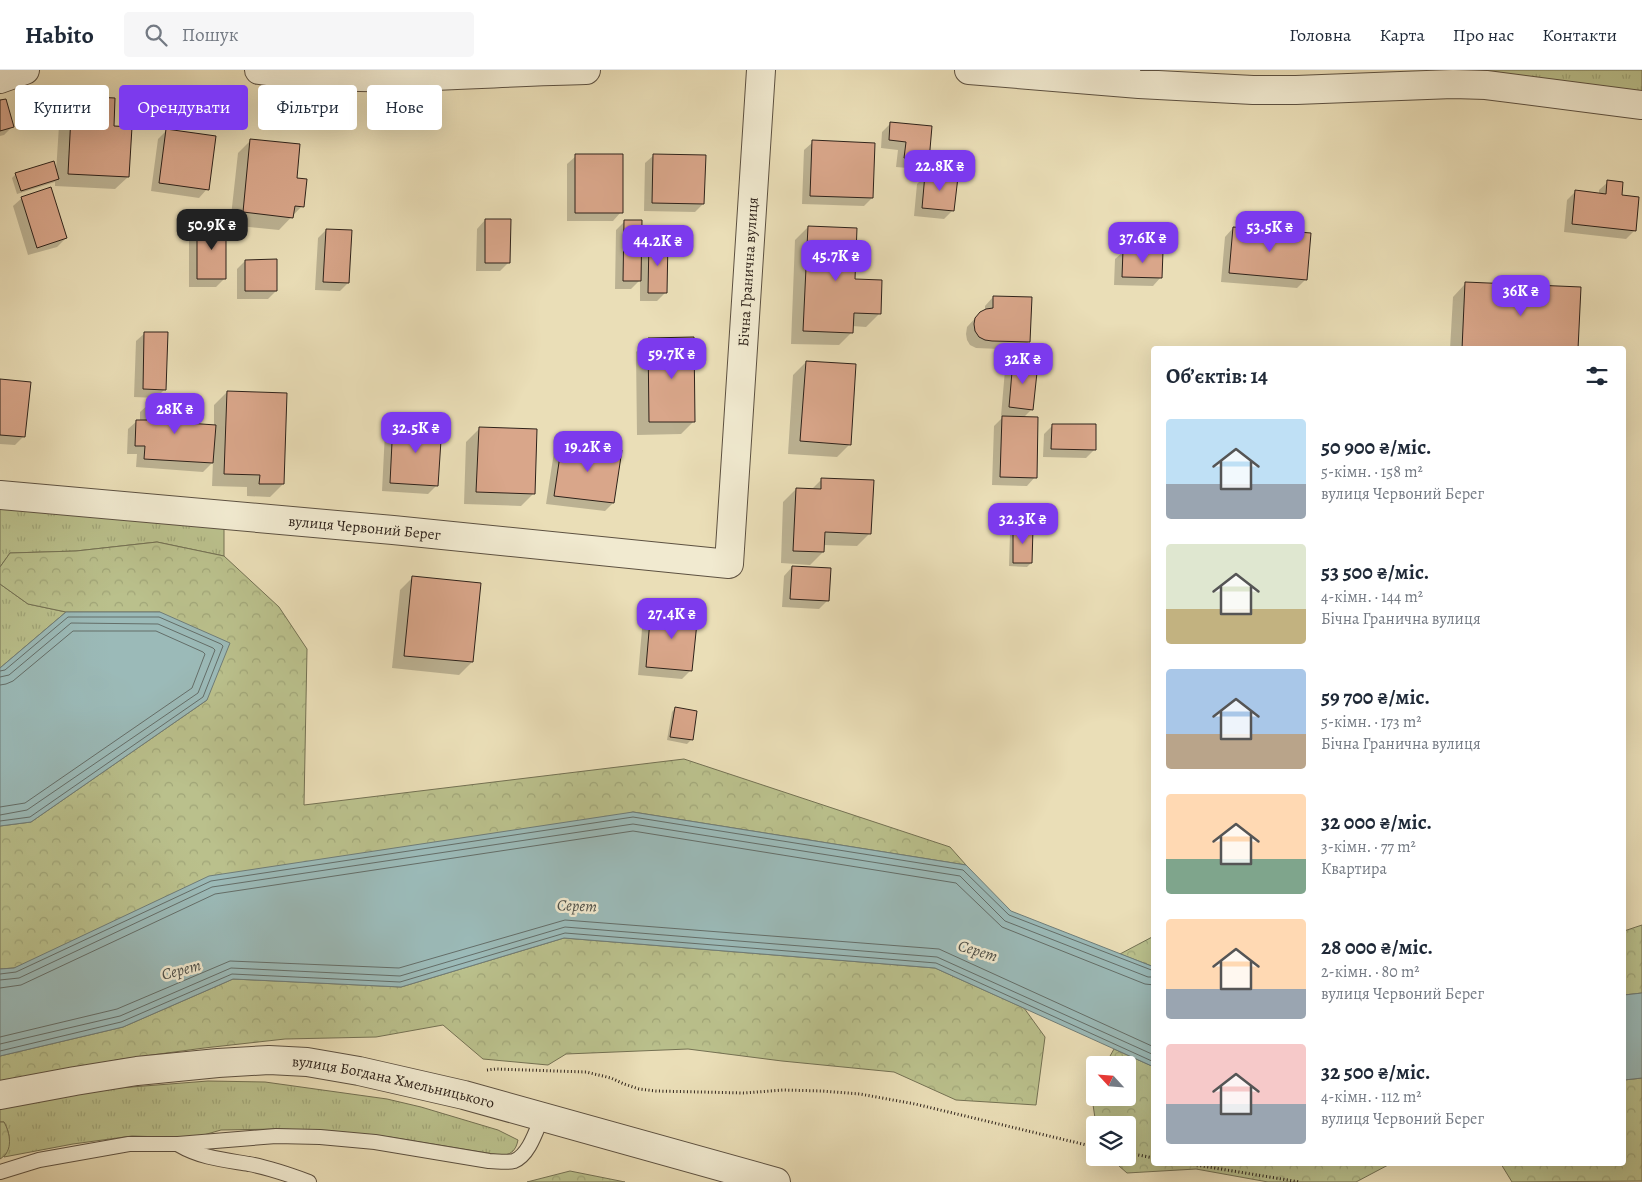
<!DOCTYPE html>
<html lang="uk">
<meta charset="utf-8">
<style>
:root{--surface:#fff;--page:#f6f6f7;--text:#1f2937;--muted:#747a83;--line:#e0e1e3;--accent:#7c3aed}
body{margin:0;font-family:Alegreya,serif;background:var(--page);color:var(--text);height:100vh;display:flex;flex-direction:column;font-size:19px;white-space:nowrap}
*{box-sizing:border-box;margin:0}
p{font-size:16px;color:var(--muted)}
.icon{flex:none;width:28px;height:28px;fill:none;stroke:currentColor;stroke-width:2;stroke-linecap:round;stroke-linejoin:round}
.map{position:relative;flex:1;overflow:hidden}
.drawer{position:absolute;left:1151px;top:276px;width:475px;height:820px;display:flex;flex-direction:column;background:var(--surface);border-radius:5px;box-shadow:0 5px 20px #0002}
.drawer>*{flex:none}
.guide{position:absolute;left:15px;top:15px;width:475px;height:45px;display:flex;gap:10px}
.needle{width:32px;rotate:296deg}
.buttons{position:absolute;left:1086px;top:986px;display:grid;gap:10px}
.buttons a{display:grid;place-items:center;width:50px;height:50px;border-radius:5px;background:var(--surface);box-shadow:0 5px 20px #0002;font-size:25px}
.price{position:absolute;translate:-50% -42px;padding:0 11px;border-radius:10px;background:var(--accent);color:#fff;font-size:16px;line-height:32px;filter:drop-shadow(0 1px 2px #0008)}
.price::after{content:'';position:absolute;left:50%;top:30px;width:15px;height:11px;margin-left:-8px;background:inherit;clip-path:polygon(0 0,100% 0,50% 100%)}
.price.active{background:#222;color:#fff}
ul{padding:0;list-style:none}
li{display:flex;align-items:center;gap:15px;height:125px;padding:0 15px}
li span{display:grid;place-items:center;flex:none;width:140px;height:100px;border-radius:5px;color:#555}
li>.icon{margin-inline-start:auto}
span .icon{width:60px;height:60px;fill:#fffc;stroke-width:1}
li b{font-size:21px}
h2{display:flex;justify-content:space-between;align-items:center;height:60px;padding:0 15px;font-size:21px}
.chip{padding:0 18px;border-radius:5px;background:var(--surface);box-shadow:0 5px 20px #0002;font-size:18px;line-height:45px}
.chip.active{background:var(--accent);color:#fff}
header{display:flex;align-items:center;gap:30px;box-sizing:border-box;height:70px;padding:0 25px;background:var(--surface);border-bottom:1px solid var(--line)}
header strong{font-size:24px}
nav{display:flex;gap:28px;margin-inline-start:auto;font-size:18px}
.search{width:350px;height:45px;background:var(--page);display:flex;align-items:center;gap:12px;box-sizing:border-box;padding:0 18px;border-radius:5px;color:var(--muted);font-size:19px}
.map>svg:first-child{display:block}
</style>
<header>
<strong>Habito</strong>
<div class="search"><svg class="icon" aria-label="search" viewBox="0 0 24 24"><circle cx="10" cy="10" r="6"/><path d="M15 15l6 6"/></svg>Пошук</div>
<nav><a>Головна</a><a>Карта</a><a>Про нас</a><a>Контакти</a></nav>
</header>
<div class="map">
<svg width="1642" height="1112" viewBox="0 0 1642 1112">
<defs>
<pattern id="grass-tufts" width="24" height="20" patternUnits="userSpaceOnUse" patternTransform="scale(1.25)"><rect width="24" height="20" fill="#bac08c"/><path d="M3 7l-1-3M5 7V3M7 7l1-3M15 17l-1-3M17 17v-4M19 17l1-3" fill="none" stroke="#a0a578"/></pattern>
<pattern id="forest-crowns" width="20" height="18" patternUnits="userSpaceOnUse" patternTransform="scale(1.25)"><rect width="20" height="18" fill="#bac08c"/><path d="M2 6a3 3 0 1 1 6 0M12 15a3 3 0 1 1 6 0" fill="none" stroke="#a0a578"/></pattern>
</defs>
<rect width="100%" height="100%" fill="#eadeb7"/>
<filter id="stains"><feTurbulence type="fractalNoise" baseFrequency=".004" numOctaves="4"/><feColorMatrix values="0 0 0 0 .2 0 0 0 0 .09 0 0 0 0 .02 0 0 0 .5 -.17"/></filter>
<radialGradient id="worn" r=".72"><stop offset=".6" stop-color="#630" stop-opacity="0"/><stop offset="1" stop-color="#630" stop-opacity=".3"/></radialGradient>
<path fill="url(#grass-tufts)" stroke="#747153" d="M1427,0H1642V23L1427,9Z
M0,434L224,454V486L157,472L76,481L10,483L0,497Z
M0,514L28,534L66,542L0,598Z
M208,1011L265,1012L387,1029L421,1037L498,1060L518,1070C516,1081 510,1086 499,1085L390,1067L332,1061L278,1059L221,1060L193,1068L132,1066L73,1074L4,1087C11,1074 11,1065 4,1052H0V1038L106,1019Z"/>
<path fill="url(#forest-crowns)" stroke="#747153" d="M157,472L224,486L279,537L307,579L304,735L684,689L950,777L966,795L633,742L14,898L0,899V756L31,752L207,630L160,542H66L28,534L0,514V497L10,483L76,481Z
M1642,855V923L1624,925V861Z
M1154,866V897L1120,884Z
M564,868L935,898L1024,938L1045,967L1036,1035L956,1030L894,1002L782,991L688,979L566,984L548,995L483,989L443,955L376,967L285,969L204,978L122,989L0,1011V986L123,957L233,909L401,917Z
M1114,979L1154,997V1094H1390L1356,1112H1268L1196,1099L1127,1103L1110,1088H1128V1055H1096L1091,1021L1095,1014V1028H1128V995H1105Z
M1642,1008V1111L1512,1112L1501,1094H1624V1010Z
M0,1052H4C10,1063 14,1081 0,1089Z
M570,1101L625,1112H527Z"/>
<path fill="#9bbab8" stroke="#6f7d79" d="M66,542H160L230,573L207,630L31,752L0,756V598Z
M633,742L966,795L1011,841L1154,897V997L935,898L564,868L401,917L233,909L123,957L0,986V899L14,898L209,806Z
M1642,923V1008L1624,1010V925Z"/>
<path fill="#0003" d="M73,27L113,57L128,107L115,119L55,116V112L17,124L12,108L16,104L56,102L60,40Z
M0,32L13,56L4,65L0,66Z
M891,53L928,90L919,99L896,97L898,80L881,78L882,62Z
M167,60L207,119L199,128L151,121L158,69Z
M251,70L295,109L302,136L279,160L230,155L238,83Z
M813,72L872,128L864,136L802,134L804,80Z
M654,85L703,134L695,142L644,141L645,93Z
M576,86L621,142L613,151H567V94Z
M926,105L953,140L944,149L914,146L917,114Z
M1608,112L1621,126L1635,160L1626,169L1564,162L1567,130L1576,121L1599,124V120Z
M22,128L66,168L57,177L28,185L13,136Z
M485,150L509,192L500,201H476L477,159Z
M625,151L640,180L649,171L666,222L657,231H640V210L631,219H615L616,160Z
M198,155L225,208L216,217H189V163Z
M808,157L854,210L879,244L866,257L852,256V262L839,275L791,274L795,170Z
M1233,158L1306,209L1297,218L1221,212L1225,167Z
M326,160L348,213L340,221L315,220L318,168Z
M1124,181L1161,207L1153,216L1114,215L1115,189Z
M245,191L276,221L268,229H237V199Z
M1465,214L1577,279H1450L1453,227Z
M993,227L1029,271L1021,280L976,278L970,275L967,270L966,264L967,257L980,243L985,241V236Z
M145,263L165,319L156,328L134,327L136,271Z
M648,269L694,351L681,364L637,365L636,282Z
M806,292L850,374L837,387L788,384L793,305Z
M1014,292L1032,339L1023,348L1035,407L1027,416L992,415L994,356L1004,346H1001L1005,300Z
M0,310L23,367L15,375L0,374Z
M227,322L283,414L270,427L247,426V417L212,416L213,392L203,402L136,397L137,384H127L128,359L137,351H140V342L149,334L186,355L214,356V335Z
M393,353L437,415L428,424L382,421L385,362Z
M1053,355L1095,379L1086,388L1043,387L1044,364Z
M479,359L534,423L521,436L464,434L466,372Z
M562,373L613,433L605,441L546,434L554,382Z
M822,409L870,463L857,476L823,475V482L810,495L781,493L783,432L796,419L811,420Z
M1014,459L1031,493L1027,497L1009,496L1010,463Z
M792,497L828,530L819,539L782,537L784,506Z
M413,507L472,592L459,605L392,598L400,520Z
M652,540L691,600L682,609L638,605L643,548Z
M675,638L691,670L687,674L667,670L672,642Z"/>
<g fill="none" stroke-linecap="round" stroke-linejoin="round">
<path stroke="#646e69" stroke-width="1" d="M0,601L5,600L68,547H159L221,574L223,576L203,627L30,747L0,751
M0,607L9,605L71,553L158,554L213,578L215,580L198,623L27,740L0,745
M0,615L6,614L13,611L73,561H156L203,582L205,584L192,618L25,733L0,737
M0,904L16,902L211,811L633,747L963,800L1009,845L1154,901
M0,910L19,908L212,817L633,754L960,806L1005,851L1148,907H1154
M0,918L21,915L215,824L633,761L956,813L1002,857L1145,914L1154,915
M0,967L117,939L230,891L399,898L565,850L939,879L1154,977
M0,974L120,946L231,898L400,906L565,857L937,887L1154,985
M0,981L121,952L232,904L400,912L565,863L936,893L1154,992"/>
</g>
<path fill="#d9a68a" stroke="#2e221a" d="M72,26L115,28L114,56L132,57L129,107L68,104Z
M6,29L14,57L0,61V30Z
M890,52L932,56L929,91L904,88L906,72L889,70Z
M166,59L216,66L209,120L159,113Z
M250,69L300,74L297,108L307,109L304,137L295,136L293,148L243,142Z
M812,70L875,73L873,128L810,126Z
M575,84H623V143H575Z
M653,84L706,85L704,134L652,133Z
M54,91L59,109L21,121L15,103Z
M925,104L958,107L954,141L922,138Z
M1607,110L1623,112L1622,125L1639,127L1636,161L1572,154L1575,120L1606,124Z
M51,117L67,168L37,178L21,127Z
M485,149H511L510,193H485Z
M624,150H642L641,211H623Z
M197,153H226V209H197Z
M808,156L857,158L855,209L882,210L881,244L854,243L853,263L803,261Z
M1233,157L1311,163L1307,210L1229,203Z
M326,159L352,160L349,213L323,212Z
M649,170H668L667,223H648Z
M1123,180L1163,181L1162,208L1122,207Z
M277,189V221H245V190Z
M1465,212L1581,217L1578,279H1462Z
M993,226L1032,227L1030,272L992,271L985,270L979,267L975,261L974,254L975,248L980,242L986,239L993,238Z
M144,262H168L166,320L143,319Z
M694,267L695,352H649L648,268Z
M1013,290L1038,293L1033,340L1009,337Z
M806,291L856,294L851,375L800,371Z
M0,309L31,312L25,367L0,365Z
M227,321L287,323L284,414H259L260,405L224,404Z
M148,332L189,335L187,353L216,355L213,393L144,389L145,376H135L136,350H147Z
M1002,346L1038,347L1037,408L1000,407Z
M393,352L442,355L438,416L390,413Z
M1052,354H1096V380L1051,379Z
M479,357L537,359L535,424L476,422Z
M562,372L622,380L614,433L554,426Z
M821,408L874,410L871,464L825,462L824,482L793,481L796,418L821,419Z
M1013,457L1033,458L1032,493H1013Z
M792,496L831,498L829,531L790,529Z
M412,506L481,513L473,592L404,586Z
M651,538L698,543L692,601L646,597Z
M675,637L697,641L693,670L670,667Z"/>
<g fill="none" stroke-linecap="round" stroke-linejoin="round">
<g stroke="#5d5141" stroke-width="16">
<path id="lane" d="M179,1075C201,1088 225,1090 249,1094C270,1098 290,1105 309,1112
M0,1102L39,1090L129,1074H178L276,1066L320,1067L375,1072L489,1091C497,1091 506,1093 514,1091C529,1085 536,1061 542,1047"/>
</g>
<g stroke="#5d5141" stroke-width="30">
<g id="street">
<path d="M259,0C367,15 477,2 586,0"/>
<path d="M969,0L1139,14L1253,20H1296L1453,14L1486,15L1642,35"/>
<path d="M0,9L25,0"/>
<path id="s1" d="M0,425L393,460L729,494L761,0"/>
<path id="s2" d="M0,1025L75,1011L137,1001L218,993L269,990L307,992L359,1001L464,1025L776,1112"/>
</g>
</g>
<path stroke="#2e221a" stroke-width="3" stroke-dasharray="1 2.5" stroke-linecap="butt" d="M487,1000L496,999L586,1002L611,1008L624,1014L639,1019L656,1021L744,1023L783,1020L822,1021L860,1024L915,1034L1095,1077
M1128,1083L1154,1088
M1190,1094L1300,1112"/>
<use href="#lane" stroke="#f1ead0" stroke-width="14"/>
<use href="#street" stroke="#f1ead0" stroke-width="28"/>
</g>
<g text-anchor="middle" stroke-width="5" stroke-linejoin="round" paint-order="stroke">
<g font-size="15" fill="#2e221a" stroke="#f1ead0">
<text dy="5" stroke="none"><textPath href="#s1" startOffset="1025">Бічна Гранична вулиця</textPath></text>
<text dy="5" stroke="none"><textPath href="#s1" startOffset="366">вулиця Червоний Берег</textPath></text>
<text dy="5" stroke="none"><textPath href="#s2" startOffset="398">вулиця Богдана Хмельницького</textPath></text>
</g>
<g font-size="16" font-style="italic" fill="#4f5049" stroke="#f1ead0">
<text transform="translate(577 835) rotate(2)" y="6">Серет</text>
<text transform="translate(978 880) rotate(17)" y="6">Серет</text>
<text transform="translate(181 899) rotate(-15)" y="6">Серет</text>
</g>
</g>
<rect width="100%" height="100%" filter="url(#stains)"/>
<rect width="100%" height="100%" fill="url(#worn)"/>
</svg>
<div class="buttons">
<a><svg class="needle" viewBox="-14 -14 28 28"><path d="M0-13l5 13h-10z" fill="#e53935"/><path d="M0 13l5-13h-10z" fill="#747a83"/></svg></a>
<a><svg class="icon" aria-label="layers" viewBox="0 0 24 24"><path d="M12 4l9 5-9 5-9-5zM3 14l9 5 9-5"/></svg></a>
</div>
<b class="price" style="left:940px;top:122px">22.8K ₴</b>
<b class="price active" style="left:212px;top:181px">50.9K ₴</b>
<b class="price" style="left:1270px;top:183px">53.5K ₴</b>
<b class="price" style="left:1143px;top:194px">37.6K ₴</b>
<b class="price" style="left:658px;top:197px">44.2K ₴</b>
<b class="price" style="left:836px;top:212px">45.7K ₴</b>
<b class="price" style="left:1521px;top:247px">36K ₴</b>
<b class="price" style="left:672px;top:310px">59.7K ₴</b>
<b class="price" style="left:1023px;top:315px">32K ₴</b>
<b class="price" style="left:175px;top:365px">28K ₴</b>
<b class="price" style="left:416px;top:384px">32.5K ₴</b>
<b class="price" style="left:588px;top:403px">19.2K ₴</b>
<b class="price" style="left:1023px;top:475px">32.3K ₴</b>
<b class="price" style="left:672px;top:570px">27.4K ₴</b>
<div class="guide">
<a class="chip">Купити</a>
<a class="chip active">Орендувати</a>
<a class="chip">Фільтри</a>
<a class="chip">Нове</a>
</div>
<section class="drawer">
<h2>Об’єктів: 14<svg class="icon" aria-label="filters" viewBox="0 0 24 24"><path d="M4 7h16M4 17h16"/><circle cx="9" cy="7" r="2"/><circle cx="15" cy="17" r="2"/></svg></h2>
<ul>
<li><span style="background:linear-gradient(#bfe0f5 65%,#9aa5b1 0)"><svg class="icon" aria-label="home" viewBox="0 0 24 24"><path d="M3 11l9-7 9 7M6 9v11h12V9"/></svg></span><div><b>50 900 ₴/міс.</b><p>5-кімн. · 158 m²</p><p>вулиця Червоний Берег</p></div></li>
<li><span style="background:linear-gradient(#dfe7d0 65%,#c2b280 0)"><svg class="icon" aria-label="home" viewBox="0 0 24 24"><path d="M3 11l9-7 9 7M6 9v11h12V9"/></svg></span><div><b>53 500 ₴/міс.</b><p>4-кімн. · 144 m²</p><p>Бічна Гранична вулиця</p></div></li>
<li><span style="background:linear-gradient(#a9c7e8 65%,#b9a48a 0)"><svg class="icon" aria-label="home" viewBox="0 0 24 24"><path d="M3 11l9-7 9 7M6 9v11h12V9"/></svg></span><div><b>59 700 ₴/міс.</b><p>5-кімн. · 173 m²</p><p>Бічна Гранична вулиця</p></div></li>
<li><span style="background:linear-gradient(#ffd9b3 65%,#7fa58c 0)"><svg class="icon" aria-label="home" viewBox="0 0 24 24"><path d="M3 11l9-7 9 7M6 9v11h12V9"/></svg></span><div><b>32 000 ₴/міс.</b><p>3-кімн. · 77 m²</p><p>Квартира</p></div></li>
<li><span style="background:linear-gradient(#ffd9b3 70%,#9aa5b1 0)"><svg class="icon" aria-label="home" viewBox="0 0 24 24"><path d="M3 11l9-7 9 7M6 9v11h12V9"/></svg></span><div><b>28 000 ₴/міс.</b><p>2-кімн. · 80 m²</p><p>вулиця Червоний Берег</p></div></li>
<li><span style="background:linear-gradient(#f6c9c9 60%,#9aa5b1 0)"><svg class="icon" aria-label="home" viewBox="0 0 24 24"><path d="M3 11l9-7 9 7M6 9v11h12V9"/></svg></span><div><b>32 500 ₴/міс.</b><p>4-кімн. · 112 m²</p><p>вулиця Червоний Берег</p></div></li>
</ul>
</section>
</div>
